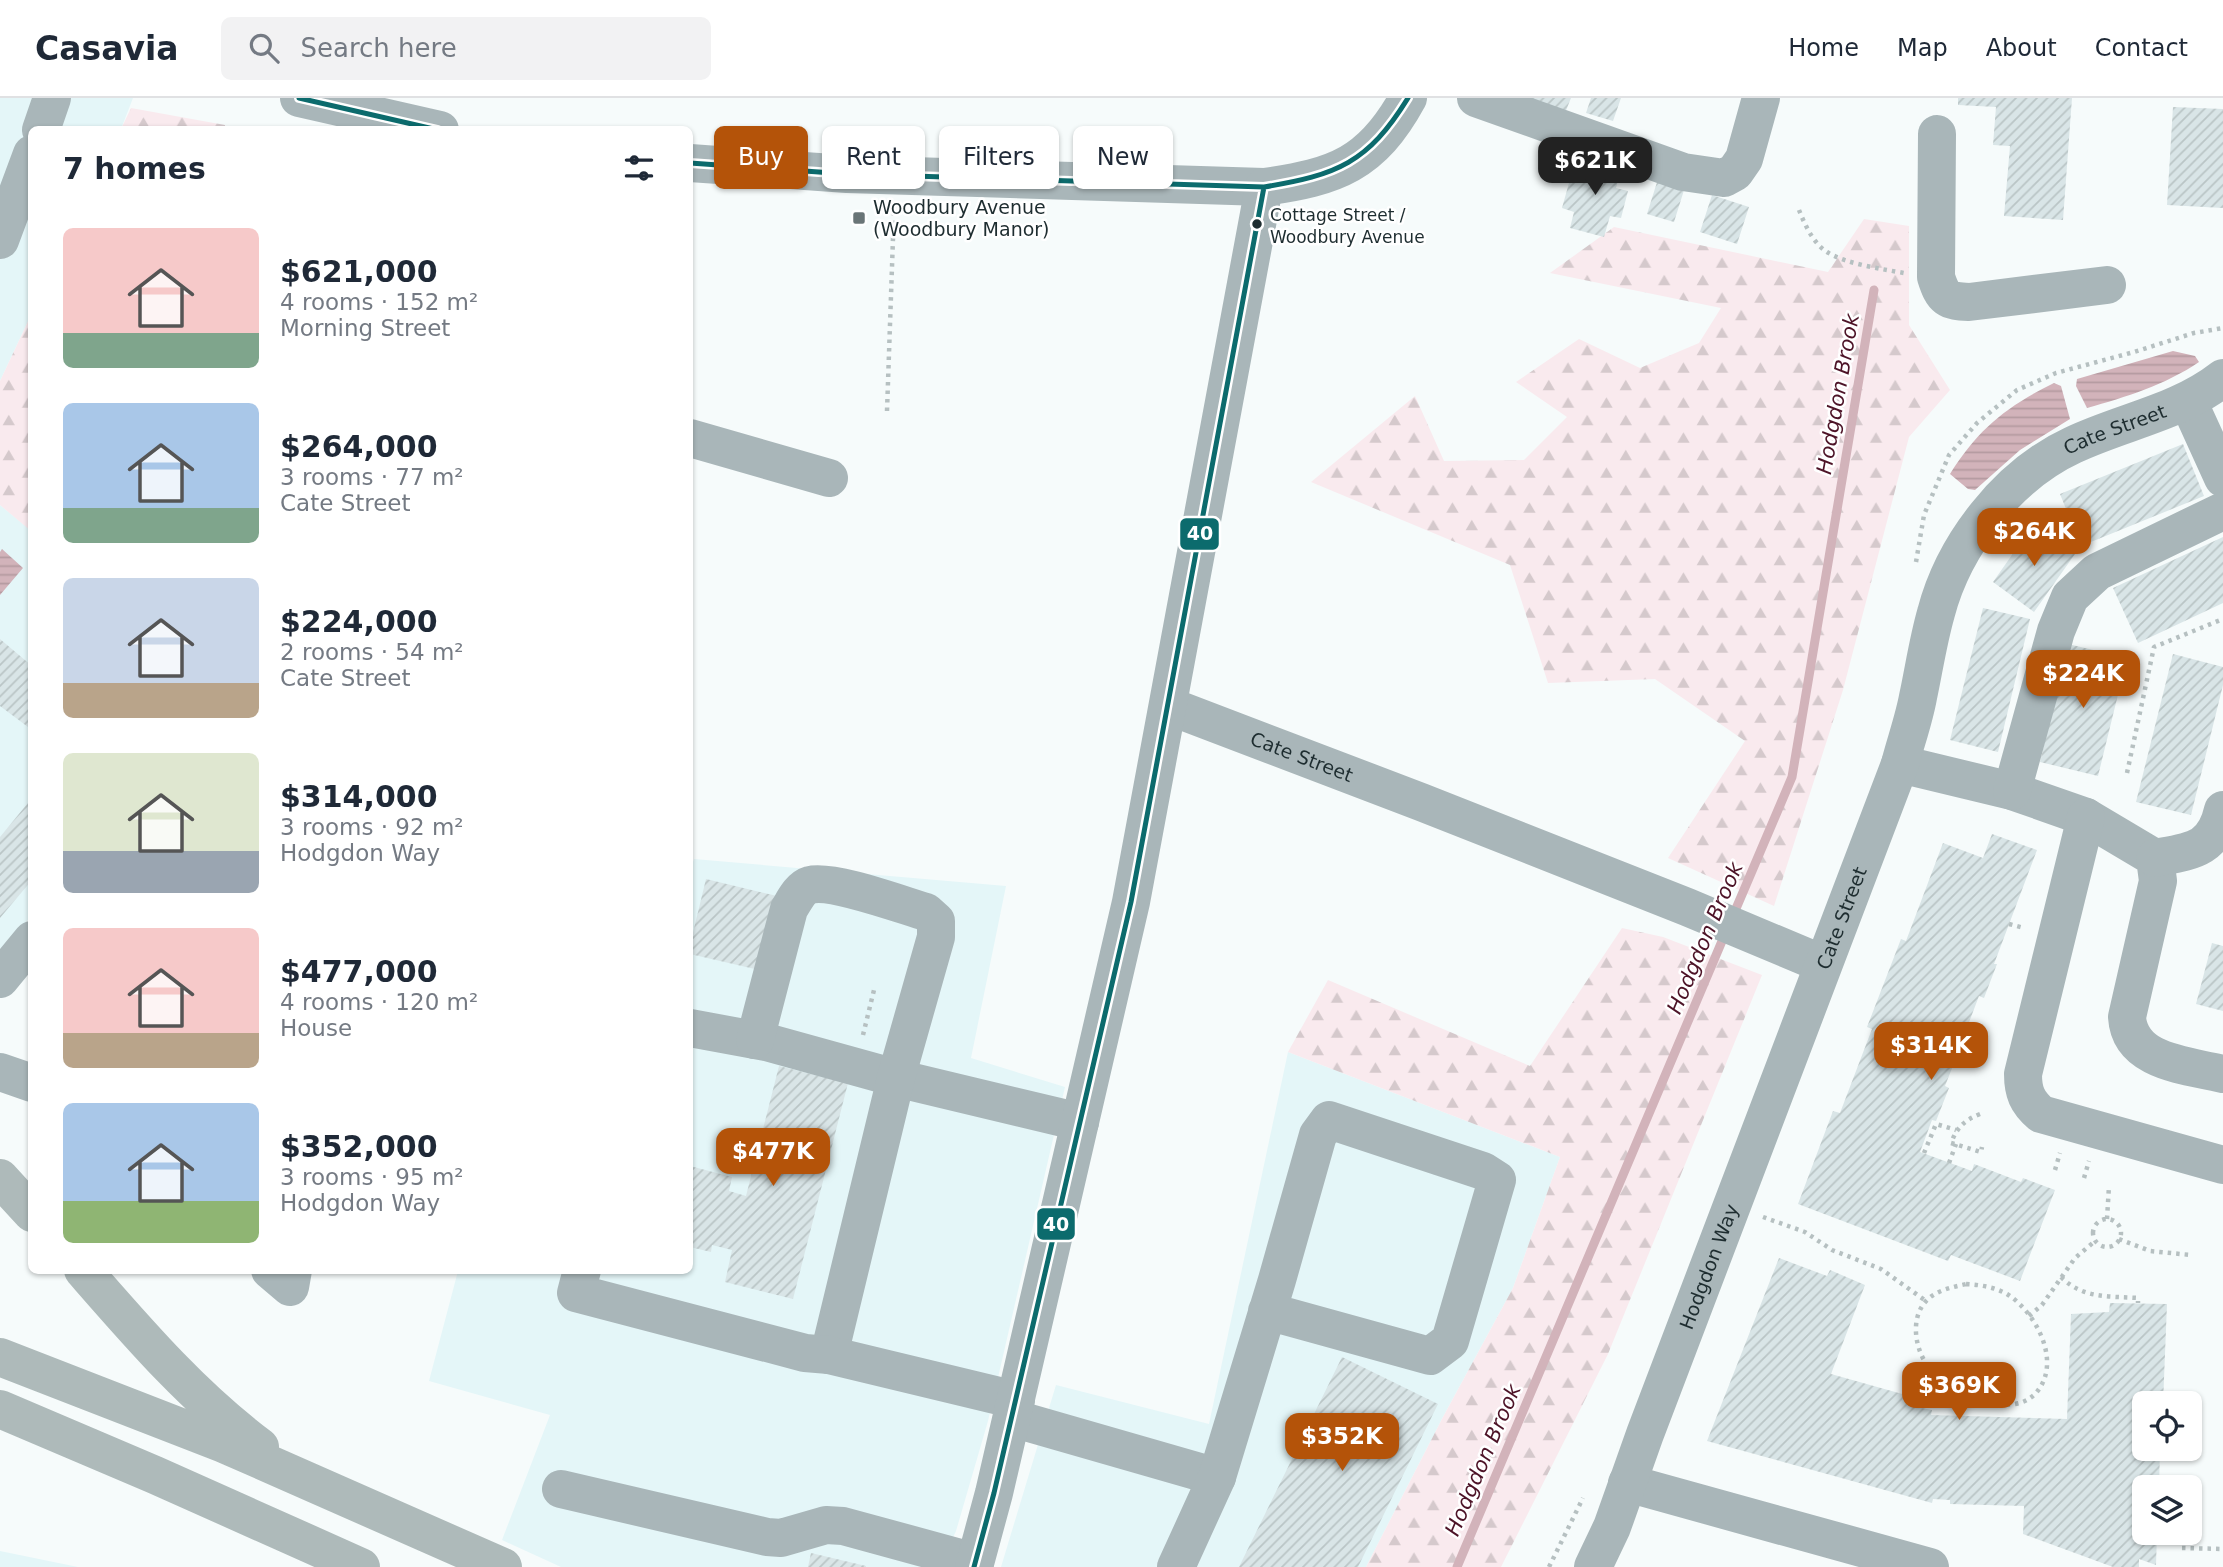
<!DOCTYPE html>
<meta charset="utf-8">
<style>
:root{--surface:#fff;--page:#f2f2f3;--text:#1f2937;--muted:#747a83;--line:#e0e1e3;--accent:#b45309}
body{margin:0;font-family:"DejaVu Sans",sans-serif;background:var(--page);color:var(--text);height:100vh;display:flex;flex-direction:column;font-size:26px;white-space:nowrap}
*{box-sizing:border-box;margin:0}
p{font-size:23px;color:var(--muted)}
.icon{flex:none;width:38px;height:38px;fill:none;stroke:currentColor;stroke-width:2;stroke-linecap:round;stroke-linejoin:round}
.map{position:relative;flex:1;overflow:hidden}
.details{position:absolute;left:28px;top:28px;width:665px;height:1148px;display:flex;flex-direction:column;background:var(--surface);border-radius:10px;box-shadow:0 2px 5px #0004}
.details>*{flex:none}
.guide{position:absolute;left:714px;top:28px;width:665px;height:63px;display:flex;gap:14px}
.controls{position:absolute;left:2132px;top:1293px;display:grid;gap:14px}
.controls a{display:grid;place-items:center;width:70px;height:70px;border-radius:10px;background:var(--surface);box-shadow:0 2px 5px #0004;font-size:35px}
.price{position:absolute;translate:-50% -60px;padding:0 16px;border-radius:14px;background:var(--accent);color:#fff;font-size:23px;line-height:46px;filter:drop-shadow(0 2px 4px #0008)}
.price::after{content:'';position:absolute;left:50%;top:42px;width:21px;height:16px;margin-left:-10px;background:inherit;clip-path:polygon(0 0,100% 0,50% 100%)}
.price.selected{background:#222;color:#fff}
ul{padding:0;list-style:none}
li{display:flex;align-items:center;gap:21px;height:175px;padding:0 35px}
li span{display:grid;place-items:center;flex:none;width:196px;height:140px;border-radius:10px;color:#555}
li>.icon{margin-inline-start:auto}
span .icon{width:84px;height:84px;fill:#fffc;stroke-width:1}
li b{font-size:30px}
h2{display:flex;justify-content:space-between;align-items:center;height:84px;padding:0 35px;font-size:30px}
.chip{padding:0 24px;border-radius:10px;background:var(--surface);box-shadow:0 2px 5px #0004;font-size:24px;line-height:63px}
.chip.selected{background:var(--accent);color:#fff}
header{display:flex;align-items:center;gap:42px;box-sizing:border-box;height:98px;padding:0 35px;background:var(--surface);border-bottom:2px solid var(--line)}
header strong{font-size:33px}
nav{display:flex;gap:38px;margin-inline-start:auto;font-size:24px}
.search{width:490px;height:63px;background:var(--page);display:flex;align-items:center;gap:18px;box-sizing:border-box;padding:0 24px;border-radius:10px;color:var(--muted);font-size:26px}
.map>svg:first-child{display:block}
</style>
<header>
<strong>Casavia</strong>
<div class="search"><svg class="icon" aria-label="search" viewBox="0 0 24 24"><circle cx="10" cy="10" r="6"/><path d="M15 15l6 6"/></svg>Search here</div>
<nav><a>Home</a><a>Map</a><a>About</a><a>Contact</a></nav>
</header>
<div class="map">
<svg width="2223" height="1469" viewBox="0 0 2223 1469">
<defs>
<pattern id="forest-firs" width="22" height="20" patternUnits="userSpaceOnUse" patternTransform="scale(1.75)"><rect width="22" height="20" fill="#f9eaee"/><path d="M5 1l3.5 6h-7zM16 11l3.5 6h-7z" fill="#d5c9cc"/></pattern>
<pattern id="water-rules" width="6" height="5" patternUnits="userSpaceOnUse" patternTransform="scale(1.75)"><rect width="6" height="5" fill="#d2b3ba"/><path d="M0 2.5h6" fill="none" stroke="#b49aa0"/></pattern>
<pattern id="building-hatch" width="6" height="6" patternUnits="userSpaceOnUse" patternTransform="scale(1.75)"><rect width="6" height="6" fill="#d9e5e7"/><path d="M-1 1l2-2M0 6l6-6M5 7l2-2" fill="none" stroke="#bac5c6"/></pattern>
</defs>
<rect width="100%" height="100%" fill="#f6fbfb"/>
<path fill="#e4f6f8" d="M0,0H133L121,31L32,32L31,217L0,283Z
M0,407L32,433L31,818L0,857Z
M694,761L1006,788L971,960L1065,989L988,1323L956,1433L939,1469H561L502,1442L550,1317L429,1283L458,1173L690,1172V773Z
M1288,954L1560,1059L1513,1190L1443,1319L1366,1469H1001L1056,1287L1209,1326Z
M0,1453L78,1469H0Z"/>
<path fill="url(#forest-firs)" d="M131,10L225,27V31H121Z
M1864,121L1909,128V227L1950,292L1909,339L1843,592L1774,808L1668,760L1745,643L1655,581L1548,585L1510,467L1311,384L1415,298L1444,363L1524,362L1567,319L1516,284L1579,241L1640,270L1699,245L1721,210L1550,175L1614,129L1828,174Z
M31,217V433L0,407V283Z
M1622,830L1663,839L1762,877L1608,1256L1501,1469H1366L1443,1319L1513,1190L1560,1059L1288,954L1328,882L1530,968Z"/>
<path fill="url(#water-rules)" d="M2173,253L2195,258L2199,264C2165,287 2126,299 2087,310L2076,288L2077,281Z
M2054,285L2061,288L2070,321L2020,352L1975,392L1968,391L1950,376C1978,331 2007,308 2054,285Z
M2,451L23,470L0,497V454Z"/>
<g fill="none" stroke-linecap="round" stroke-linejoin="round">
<path stroke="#d2b3ba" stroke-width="9" d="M1732,820L1792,679L1874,192
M1457,1469L1725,836"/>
</g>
<path fill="url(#building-hatch)" d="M1526,0H1571L1565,15Z
M1591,0H1621L1613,23L1586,15Z
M1958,0H2072L2063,122L2004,118L2010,48L1993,47L1996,9L1958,7Z
M2173,9L2223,11V110L2167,107Z
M1588,59L1622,68L1616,90L1628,93L1621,120L1610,118L1604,139L1570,130L1574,114L1562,110L1572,74L1583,77Z
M1658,81L1685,89L1674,124L1647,116Z
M1712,97L1749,109L1737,146L1700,134Z
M2183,346L2204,398L2081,448L2060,396Z
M2033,427L2075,456L2034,514L1993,484Z
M2223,439V505L2138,545L2113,490Z
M1983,510L2030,521L1998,654L1950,642Z
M0,541L32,568V632L0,608Z
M2068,546L2127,560L2098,678L2040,664Z
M2173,556L2223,569V587L2191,717L2136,704Z
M32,700V782L0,820V739Z
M1992,736L2037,752L1994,866H1997L1984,900L1979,898L1968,927L1972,928L1960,961L1956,960L1945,988L1949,990L1936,1023L1932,1022L1920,1054L1972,1073L1974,1066L2021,1084L2023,1080L2055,1092L2020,1183L1951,1157L1948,1163L1798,1106L1833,1013L1840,1015L1872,931L1867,929L1901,841L1906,843L1943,745L1983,760Z
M706,781L777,798L759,872L690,856V847Z
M2212,845L2223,848V913L2196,906Z
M779,968L848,985L793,1201L725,1184L732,1152L712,1147L711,1154L690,1149V1068L732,1079L729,1093L746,1098Z
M1779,1160L1827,1178L1830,1172L1865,1187L1831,1276L1920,1301L1917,1309L1932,1312L1931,1317L2067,1321L2071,1216L2109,1214L2110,1205L2167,1206L2163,1306H2144V1351H2160L2159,1390H2144V1435H2157L2156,1467L2139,1461V1469H2113L2023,1436L2024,1408L1950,1406V1402L1933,1401L1932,1405L1707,1343Z
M1342,1259L1438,1306L1358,1469H1239Z
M811,1455L866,1468V1469H808Z"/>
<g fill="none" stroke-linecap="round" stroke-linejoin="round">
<path stroke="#b6c0c1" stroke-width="4.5" stroke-dasharray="3.5 5" stroke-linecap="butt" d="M1799,112C1805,127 1813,145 1827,154C1846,166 1882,171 1904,175
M887,313L894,111
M1916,464L1924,417L1949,357L1977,325L2017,292L2056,275L2134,254L2194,235L2223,230
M2127,675L2154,549L2223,521
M2009,826L2024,830
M863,937L874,892
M1980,1016C1965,1022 1957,1029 1951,1045L1981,1054L1982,1049
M1924,1055L1936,1026L1956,1032
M1949,1065L1956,1046
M2055,1072L2060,1055
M2084,1080L2089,1063
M1763,1119L1805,1134L1832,1152L1881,1171L1926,1203
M2107,1121L2109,1088
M2093 1135a14 14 0 1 1 28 0a14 14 0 1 1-28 0Z
M2119,1141L2150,1153L2191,1157
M2061,1179C2083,1201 2109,1198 2138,1200V1205
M1966,1186C1981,1187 1994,1189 2007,1196C2037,1215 2064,1267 2034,1297C2023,1307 2009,1308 1994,1305C1969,1301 1947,1291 1930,1271C1915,1253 1909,1220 1927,1202C1937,1192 1953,1189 1966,1186Z
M2029,1218L2042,1207L2075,1160L2095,1143
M2163,1302L2186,1304
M2159,1382L2184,1385
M2182,1450L2223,1451
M1549,1469L1583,1400"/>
<g stroke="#a9b6b9" stroke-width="38">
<path d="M299,0L440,32"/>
<path d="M1476,0L1683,74L1724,80L1735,74L1744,61L1761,0"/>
<path d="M41,32L52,0"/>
<path d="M1937,36L1936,179C1943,201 1947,203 1969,204L2107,187"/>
<path d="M690,65L847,76L1264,89C1336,79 1372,66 1408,0"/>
<path d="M0,142L32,56"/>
<path d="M2188,303L2223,380"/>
<path d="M690,340L829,380"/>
<path id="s1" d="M1169,608L1421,704L1687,809L1823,866"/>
<path d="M1900,666L2012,693L2086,719L2155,760L2158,783L2127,919C2130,965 2187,967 2223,976"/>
<path d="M2012,693L2056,533L2070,499L2097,474L2223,413"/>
<path d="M2086,719L2023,976C2023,994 2027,1004 2041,1016L2223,1067"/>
<path d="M2155,760C2192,753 2214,752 2223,712"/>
<path d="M0,881L32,842"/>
<path d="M690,930L766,944L896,980L1080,1024"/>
<path d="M755,942L789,811C794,803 800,790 810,787C832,781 902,807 926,814L936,823V839L896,980L829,1257"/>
<path d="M0,974L32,985"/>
<path d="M270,1172L290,1189L293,1172"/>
<path d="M582,1172L576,1195L805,1255L829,1257L1016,1302"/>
<path d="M1012,1320L1217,1379"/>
<path d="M1627,1385L1930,1469"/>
<path d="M561,1391L767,1439L781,1440L826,1427L843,1428L975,1464"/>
<path d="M974,1469L994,1395L1131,804L1264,89"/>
<path d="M1176,1469L1217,1379L1277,1182L1318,1037L1329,1022L1483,1073L1497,1082L1450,1243L1430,1258L1267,1213"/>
<path id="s2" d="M1593,1469L1612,1429L1645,1336L1900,666C1906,643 1914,621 1918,599C1924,571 1928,543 1936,515C1954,446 2008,377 2073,347C2124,323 2178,315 2223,280"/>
</g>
<path stroke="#aebaba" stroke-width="38" d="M0,1080L32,1115
M83,1172C138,1235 192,1298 260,1349
M0,1259L224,1346L503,1469
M0,1311L155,1377L361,1469"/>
<g stroke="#fff" stroke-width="10">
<path id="bus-1" d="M299,0L438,32
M690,65L847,76L1264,89C1337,77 1368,65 1408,0
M974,1469L994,1395L1131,804L1264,89"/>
</g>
<use href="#bus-1" stroke="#0c6b6d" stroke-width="5"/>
</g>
<rect fill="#6a7577" stroke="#fff" stroke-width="2.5" x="852" y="113" width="14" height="14" rx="3.5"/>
<circle fill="#1e2d30" stroke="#fff" stroke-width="2.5" cx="1257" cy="126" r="6"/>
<g text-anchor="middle" stroke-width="5" stroke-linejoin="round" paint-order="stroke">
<g font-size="17" fill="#1e2d30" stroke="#fff" text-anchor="start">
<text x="1270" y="123">Cottage Street /<tspan x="1270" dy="22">Woodbury Avenue</tspan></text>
</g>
<g font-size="19" fill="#1e2d30" stroke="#fff" text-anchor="start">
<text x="873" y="116">Woodbury Avenue<tspan x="873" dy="22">(Woodbury Manor)</tspan></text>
</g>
<g font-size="19" fill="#1e2d30" stroke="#fff">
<text dy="7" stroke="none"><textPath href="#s2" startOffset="1283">Cate Street</textPath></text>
<text dy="7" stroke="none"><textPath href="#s1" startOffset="142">Cate Street</textPath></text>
<text dy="7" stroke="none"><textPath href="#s2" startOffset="695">Cate Street</textPath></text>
<text dy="7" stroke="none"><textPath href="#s2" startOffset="322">Hodgdon Way</textPath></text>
</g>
<g font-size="21" font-style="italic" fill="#4d1327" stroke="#fff">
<text transform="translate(1838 296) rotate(-80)" y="7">Hodgdon Brook</text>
<text transform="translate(1705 840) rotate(-67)" y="7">Hodgdon Brook</text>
<text transform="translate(1483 1362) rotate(-67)" y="7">Hodgdon Brook</text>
</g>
</g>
<g stroke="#fff" stroke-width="2.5">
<rect x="1179" y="419" width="41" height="34" rx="7" fill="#0c6b6d"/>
<rect x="1036" y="1109" width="40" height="34" rx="7" fill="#0c6b6d"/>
</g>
<g font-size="19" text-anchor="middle" font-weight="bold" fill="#fff">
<text x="1200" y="442">40</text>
<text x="1056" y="1133">40</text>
</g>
</svg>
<div class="controls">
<a><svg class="icon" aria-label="locate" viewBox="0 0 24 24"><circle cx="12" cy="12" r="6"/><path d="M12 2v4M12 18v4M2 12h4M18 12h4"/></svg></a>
<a><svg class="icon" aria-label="layers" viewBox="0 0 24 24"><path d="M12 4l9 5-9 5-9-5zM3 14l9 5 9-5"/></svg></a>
</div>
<b class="price selected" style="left:1595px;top:99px">$621K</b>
<b class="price" style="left:2034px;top:470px">$264K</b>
<b class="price" style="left:2083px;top:612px">$224K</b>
<b class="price" style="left:1931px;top:984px">$314K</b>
<b class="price" style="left:773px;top:1090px">$477K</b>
<b class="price" style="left:1959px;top:1324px">$369K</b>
<b class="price" style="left:1342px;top:1375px">$352K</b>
<div class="guide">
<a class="chip selected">Buy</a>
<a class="chip">Rent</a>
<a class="chip">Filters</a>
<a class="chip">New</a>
</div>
<section class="details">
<h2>7 homes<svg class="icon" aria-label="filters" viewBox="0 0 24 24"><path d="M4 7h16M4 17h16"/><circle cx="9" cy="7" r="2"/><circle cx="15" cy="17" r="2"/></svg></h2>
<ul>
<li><span style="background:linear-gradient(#f6c9c9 75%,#7fa58c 0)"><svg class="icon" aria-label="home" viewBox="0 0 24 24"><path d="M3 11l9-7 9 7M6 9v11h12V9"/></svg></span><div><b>$621,000</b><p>4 rooms · 152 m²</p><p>Morning Street</p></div></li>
<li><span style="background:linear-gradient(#a9c7e8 75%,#7fa58c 0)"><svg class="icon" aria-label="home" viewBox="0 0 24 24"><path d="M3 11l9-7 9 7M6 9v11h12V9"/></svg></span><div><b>$264,000</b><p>3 rooms · 77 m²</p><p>Cate Street</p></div></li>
<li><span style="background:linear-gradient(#c9d6e8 75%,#b9a48a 0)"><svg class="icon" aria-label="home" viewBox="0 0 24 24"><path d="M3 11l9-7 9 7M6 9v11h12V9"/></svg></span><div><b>$224,000</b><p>2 rooms · 54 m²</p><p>Cate Street</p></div></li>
<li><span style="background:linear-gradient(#dfe7d0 70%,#9aa5b1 0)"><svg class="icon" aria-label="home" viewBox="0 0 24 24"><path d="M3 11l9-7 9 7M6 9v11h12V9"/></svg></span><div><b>$314,000</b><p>3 rooms · 92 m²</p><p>Hodgdon Way</p></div></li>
<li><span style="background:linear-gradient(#f6c9c9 75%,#b9a48a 0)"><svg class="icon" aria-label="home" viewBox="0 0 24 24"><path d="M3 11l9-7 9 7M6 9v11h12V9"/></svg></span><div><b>$477,000</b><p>4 rooms · 120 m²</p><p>House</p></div></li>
<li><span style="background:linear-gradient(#a9c7e8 70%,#8fb573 0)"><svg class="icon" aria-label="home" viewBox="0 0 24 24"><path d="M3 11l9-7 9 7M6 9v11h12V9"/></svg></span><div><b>$352,000</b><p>3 rooms · 95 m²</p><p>Hodgdon Way</p></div></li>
</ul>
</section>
</div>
